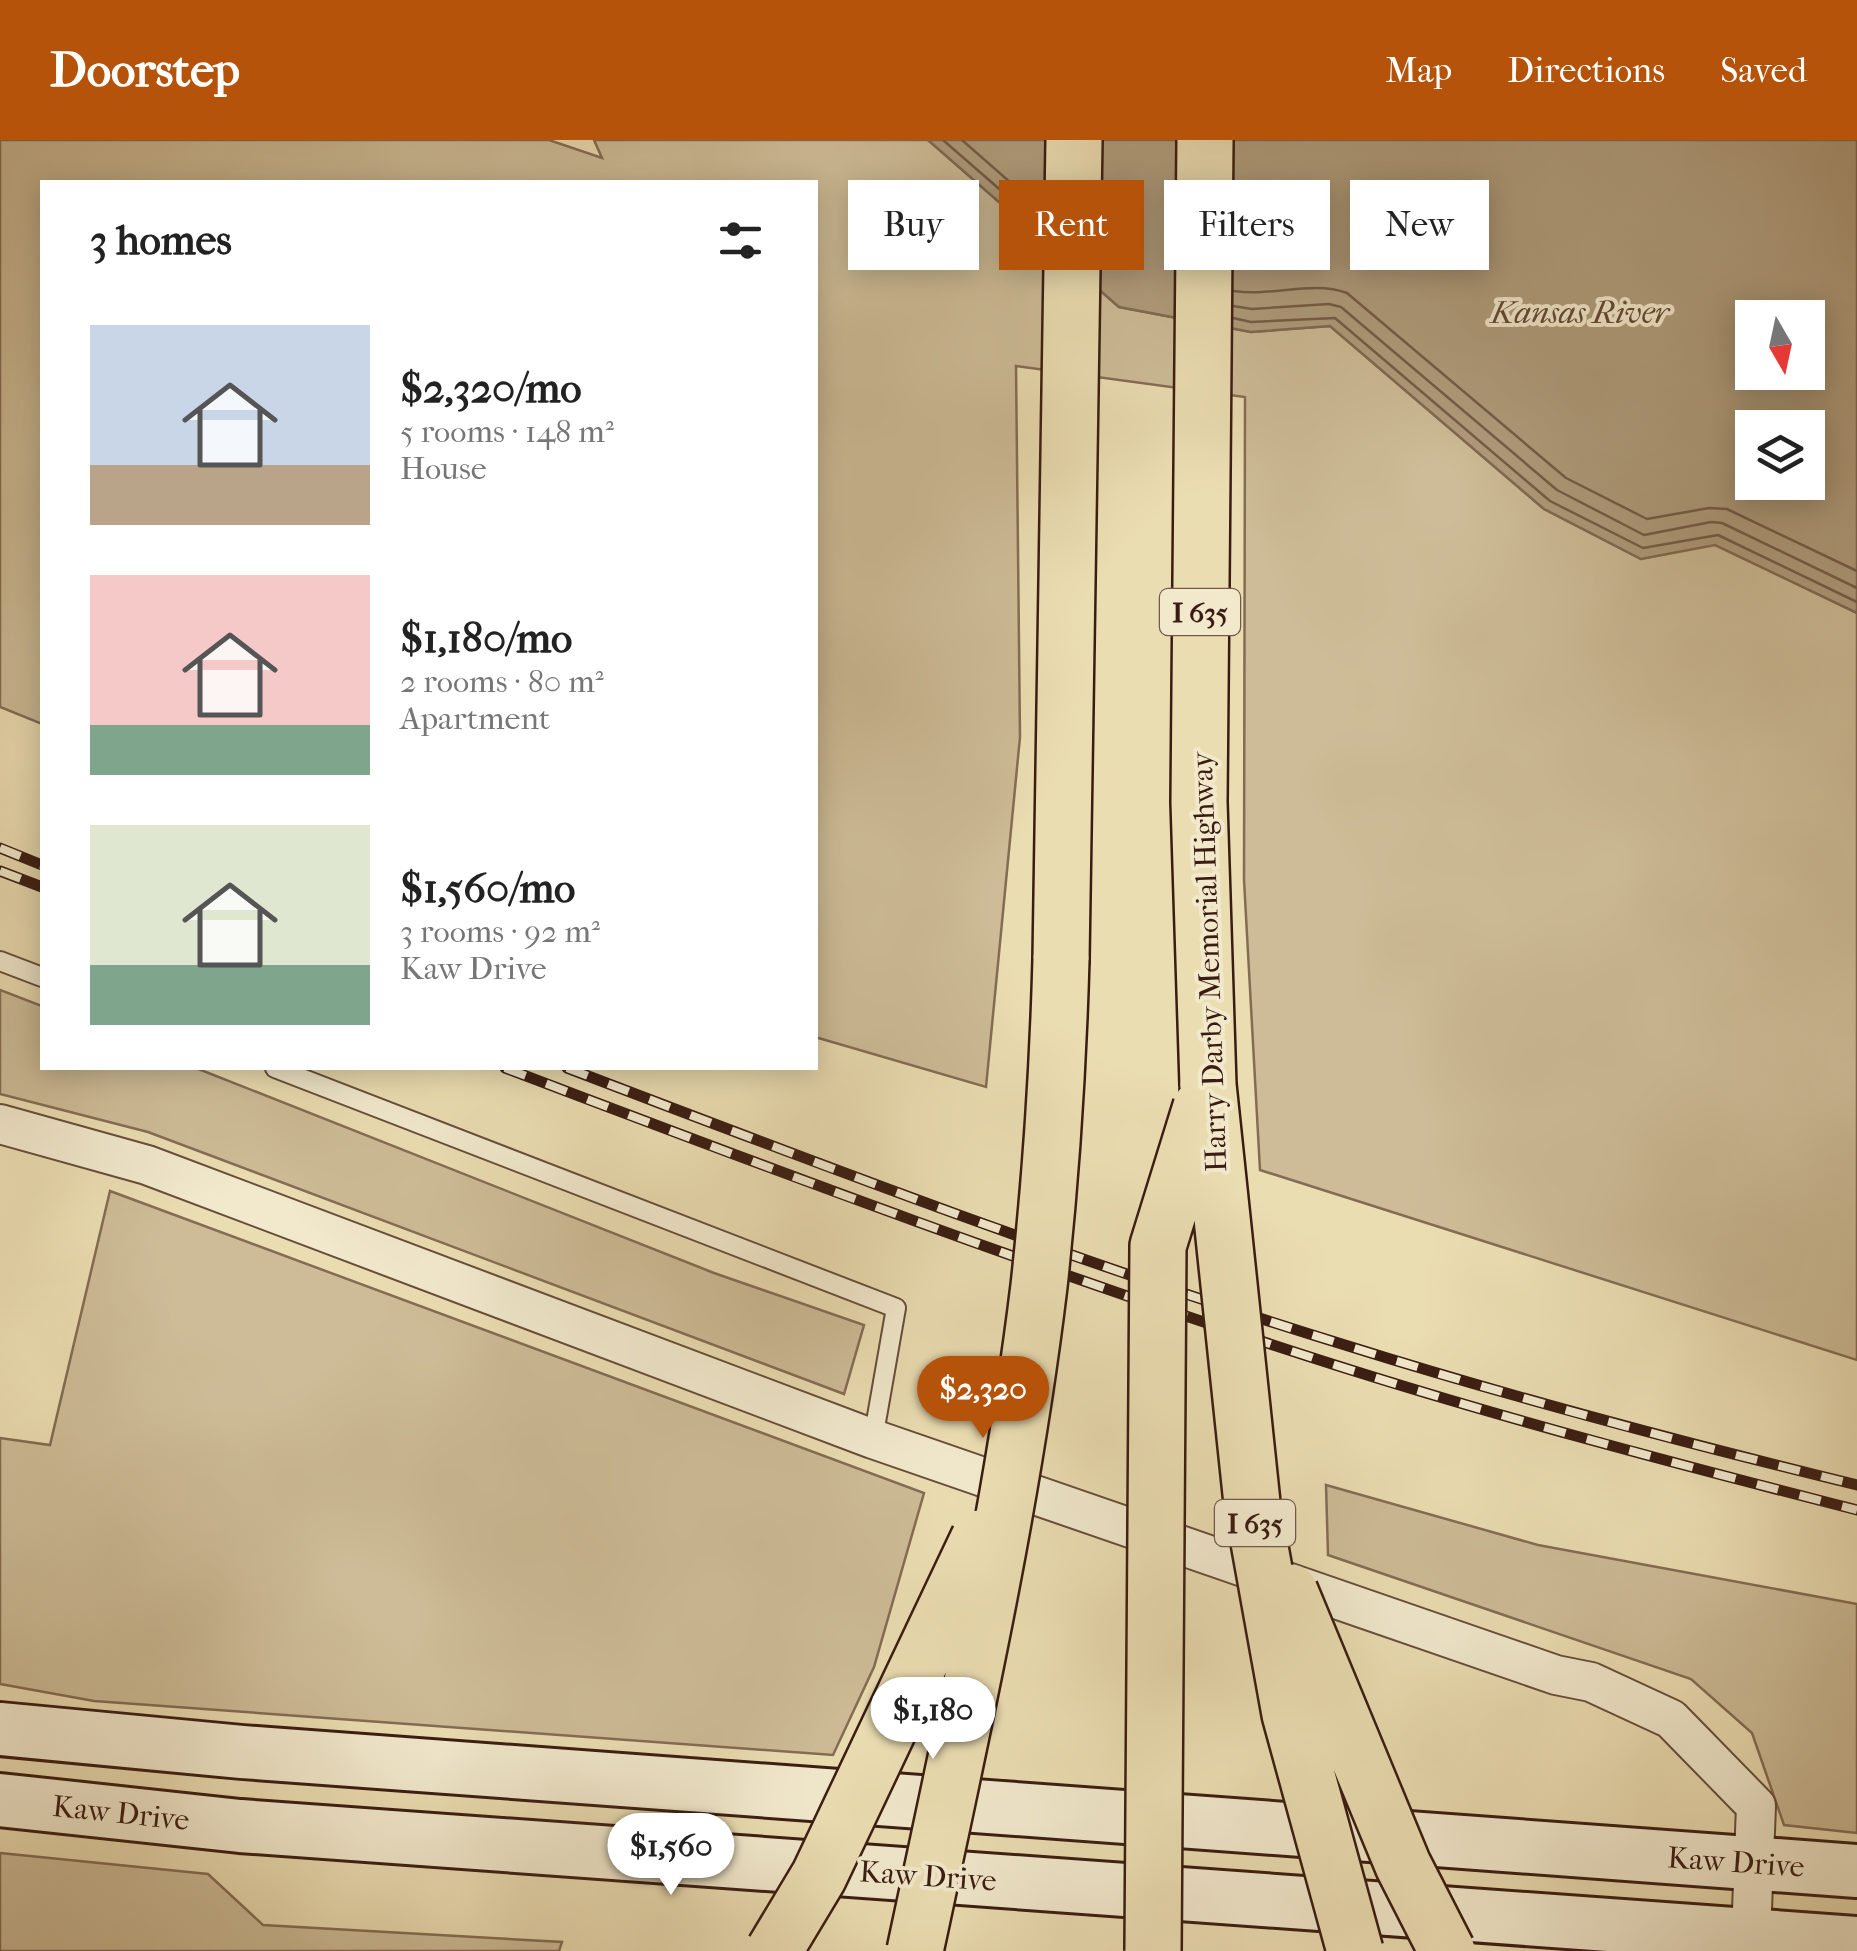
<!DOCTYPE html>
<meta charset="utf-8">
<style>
:root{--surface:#fff;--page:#f6f6f6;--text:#222;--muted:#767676;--accent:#b45309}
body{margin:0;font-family:"IM FELL French Canon",serif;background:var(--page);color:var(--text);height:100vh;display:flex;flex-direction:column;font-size:38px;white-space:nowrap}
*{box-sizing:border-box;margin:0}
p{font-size:32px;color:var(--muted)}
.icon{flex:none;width:55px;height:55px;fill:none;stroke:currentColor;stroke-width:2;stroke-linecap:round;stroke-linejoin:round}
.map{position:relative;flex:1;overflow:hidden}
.panel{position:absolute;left:40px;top:40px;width:778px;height:890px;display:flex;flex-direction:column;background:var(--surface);border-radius:0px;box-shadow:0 5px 25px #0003}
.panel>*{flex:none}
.banner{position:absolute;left:848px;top:40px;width:858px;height:90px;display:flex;gap:20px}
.needle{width:65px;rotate:171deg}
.controls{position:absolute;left:1735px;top:160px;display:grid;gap:20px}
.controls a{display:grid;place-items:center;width:90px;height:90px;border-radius:0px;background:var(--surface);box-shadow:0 5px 25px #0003;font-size:50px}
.price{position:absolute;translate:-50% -85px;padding:0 22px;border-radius:35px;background:#fff;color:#222;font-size:32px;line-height:65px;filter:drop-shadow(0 2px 5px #0008)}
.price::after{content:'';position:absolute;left:50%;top:60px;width:30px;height:22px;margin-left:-15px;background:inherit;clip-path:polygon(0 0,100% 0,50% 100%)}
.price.active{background:var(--accent);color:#fff}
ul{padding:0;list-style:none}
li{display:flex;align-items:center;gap:30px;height:250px;padding:0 50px}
li span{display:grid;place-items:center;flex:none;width:280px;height:200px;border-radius:0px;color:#555}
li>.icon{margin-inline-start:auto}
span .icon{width:120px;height:120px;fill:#fffc;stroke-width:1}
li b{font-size:42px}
h2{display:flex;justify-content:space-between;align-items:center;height:120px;padding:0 50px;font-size:42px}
.pill{padding:0 35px;border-radius:0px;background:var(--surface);box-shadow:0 5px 25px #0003;font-size:35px;line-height:90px}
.pill.active{background:var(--accent);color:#fff}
header{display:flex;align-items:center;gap:60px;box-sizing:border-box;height:140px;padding:0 50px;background:var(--accent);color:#fff}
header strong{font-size:48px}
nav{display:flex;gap:55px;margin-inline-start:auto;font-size:35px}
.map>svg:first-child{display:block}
</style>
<header>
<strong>Doorstep</strong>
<nav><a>Map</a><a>Directions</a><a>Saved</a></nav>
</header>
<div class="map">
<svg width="1857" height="1811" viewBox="0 0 1857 1811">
<rect width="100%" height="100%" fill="#ebddb2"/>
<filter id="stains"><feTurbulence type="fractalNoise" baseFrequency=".002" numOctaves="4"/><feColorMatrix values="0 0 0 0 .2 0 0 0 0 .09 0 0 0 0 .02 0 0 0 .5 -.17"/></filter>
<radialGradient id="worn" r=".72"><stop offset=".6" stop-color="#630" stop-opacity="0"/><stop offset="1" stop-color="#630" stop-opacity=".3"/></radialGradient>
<path fill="#cdbc97" stroke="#846c54" stroke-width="2.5" d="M0,0H549L602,18L594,0H928L1119,167L1251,192L1330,186L1544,369L1641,419L1715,404L1857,473V1220L1260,1030L1244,740L1245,257L1016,226L1020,597L986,947L815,897V42H42V584L0,567Z
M0,850L42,866V928H196L714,1133L864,1185L844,1254L148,992L0,954Z
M110,1051L924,1353L874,1527L833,1615L94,1561L0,1544V1298L50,1305Z
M1326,1345L1538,1405L1857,1464V1693L1784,1685L1752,1593L1691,1539L1328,1415Z
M0,1713L208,1734L263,1785L562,1802L559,1811H0Z"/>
<path fill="#af9c7c" stroke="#806952" stroke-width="2.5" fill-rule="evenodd" d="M928,0H1857V473L1715,405L1641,419L1544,369L1330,186L1251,192L1119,167ZM1752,178H1808V232H1752ZM1752,288H1808V342H1752Z"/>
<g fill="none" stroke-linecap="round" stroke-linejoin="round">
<path stroke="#745c47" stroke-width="2.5" d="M943,0L1043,87
M962,0L1043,71
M1234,151C1270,157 1313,140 1347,153L1566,338L1647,379L1709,368L1727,369L1857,431
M1233,166L1252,169L1329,164L1341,167L1557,350L1644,395L1711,382L1722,383L1857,448
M1233,178L1251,182L1335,178L1550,361L1643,408L1718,395L1857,462"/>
<g stroke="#664d3a" stroke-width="22">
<path id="lane" d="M0,821L42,837
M275,928L896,1168L873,1299"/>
</g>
<g stroke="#664d3a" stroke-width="42">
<path id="street" d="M0,984L147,1025L873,1299L1556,1535L1591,1542L1671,1579L1756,1666L1751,1795"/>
</g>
<g stroke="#3a1d12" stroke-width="58">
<path id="secondary" d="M0,1589L242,1612L1857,1731
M0,1660L240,1686L1857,1803"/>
</g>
<g stroke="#3a1d12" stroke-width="60">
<path id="highway" d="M1205,0L1199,662L1208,945
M1061,819L1074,0"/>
</g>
<use href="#lane" stroke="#f2e9cd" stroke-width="18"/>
<use href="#street" stroke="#f2e9cd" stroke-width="38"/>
<use href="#secondary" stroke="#f2e9cd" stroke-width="52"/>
<use href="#highway" stroke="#ebddb2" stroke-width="55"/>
<g stroke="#3a1d12" stroke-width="11">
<path id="rail" d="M0,708L42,725
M0,731L42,747
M505,928C779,1032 1053,1135 1332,1224C1505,1279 1681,1325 1857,1370
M567,928C824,1026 1081,1124 1345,1205C1514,1258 1685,1303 1857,1345"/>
</g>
<use href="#rail" stroke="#f2e9cd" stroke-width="8" stroke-dasharray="22" stroke-linecap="butt"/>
<g stroke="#3a1d12" stroke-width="60" stroke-linecap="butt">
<path id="highway-bridge" d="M1208,945L1252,1363L1290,1574L1355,1811
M1290,1452L1403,1725L1447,1811
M774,1811L819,1736L979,1398
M915,1811C962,1591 1012,1369 1039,1146C1051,1037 1058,928 1061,819
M1153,1811L1158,1106L1201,967"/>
</g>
<use href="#highway-bridge" stroke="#ebddb2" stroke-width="55"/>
</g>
<g text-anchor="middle" stroke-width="8" stroke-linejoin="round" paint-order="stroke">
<g fill="#f2e9cd" stroke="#715a4a" stroke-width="2.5">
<rect x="1160" y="449" width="80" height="46" rx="8"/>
<rect x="1215" y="1360" width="80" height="46" rx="8"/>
</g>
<g font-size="28" font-weight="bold" fill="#3a1d12">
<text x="1200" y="482">I 635</text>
<text x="1255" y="1393">I 635</text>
</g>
<g font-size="30" fill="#3a1d12" stroke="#f2e9cd">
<text transform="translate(1209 822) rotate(-92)" y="10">Harry Darby Memorial Highway</text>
<text transform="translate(121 1673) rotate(6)" y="10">Kaw Drive</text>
<text transform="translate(1736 1722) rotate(4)" y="10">Kaw Drive</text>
<text transform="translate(928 1736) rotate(4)" y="10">Kaw Drive</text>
</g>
<g font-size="32" font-style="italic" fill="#634937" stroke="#f2e9cd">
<text x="1580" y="183">Kansas River</text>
</g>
</g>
<rect width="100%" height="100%" filter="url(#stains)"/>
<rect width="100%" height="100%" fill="url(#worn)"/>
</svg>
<div class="controls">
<a><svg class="needle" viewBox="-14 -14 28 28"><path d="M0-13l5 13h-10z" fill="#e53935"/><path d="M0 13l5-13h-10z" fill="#767676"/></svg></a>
<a><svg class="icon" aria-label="layers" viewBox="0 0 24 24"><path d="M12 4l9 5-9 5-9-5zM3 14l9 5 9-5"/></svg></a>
</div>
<b class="price active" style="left:983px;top:1301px">$2,320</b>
<b class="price" style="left:933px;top:1622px">$1,180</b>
<b class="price" style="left:671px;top:1758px">$1,560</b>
<div class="banner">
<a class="pill">Buy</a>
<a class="pill active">Rent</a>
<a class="pill">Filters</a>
<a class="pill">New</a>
</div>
<section class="panel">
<h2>3 homes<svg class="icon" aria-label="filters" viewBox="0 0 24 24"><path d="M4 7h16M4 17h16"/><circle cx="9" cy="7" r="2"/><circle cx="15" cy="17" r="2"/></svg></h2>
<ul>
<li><span style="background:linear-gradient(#c9d6e8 70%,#b9a48a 0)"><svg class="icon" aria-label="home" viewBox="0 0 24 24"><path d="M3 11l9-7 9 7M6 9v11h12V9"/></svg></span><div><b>$2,320/mo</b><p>5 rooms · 148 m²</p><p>House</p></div></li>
<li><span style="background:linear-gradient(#f6c9c9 75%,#7fa58c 0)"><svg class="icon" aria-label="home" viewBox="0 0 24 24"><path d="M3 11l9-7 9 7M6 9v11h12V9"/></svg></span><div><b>$1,180/mo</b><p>2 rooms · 80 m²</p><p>Apartment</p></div></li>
<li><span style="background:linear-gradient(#dfe7d0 70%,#7fa58c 0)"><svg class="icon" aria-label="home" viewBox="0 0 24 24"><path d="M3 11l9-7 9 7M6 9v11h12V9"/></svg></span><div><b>$1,560/mo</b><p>3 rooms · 92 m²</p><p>Kaw Drive</p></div></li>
</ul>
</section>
</div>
